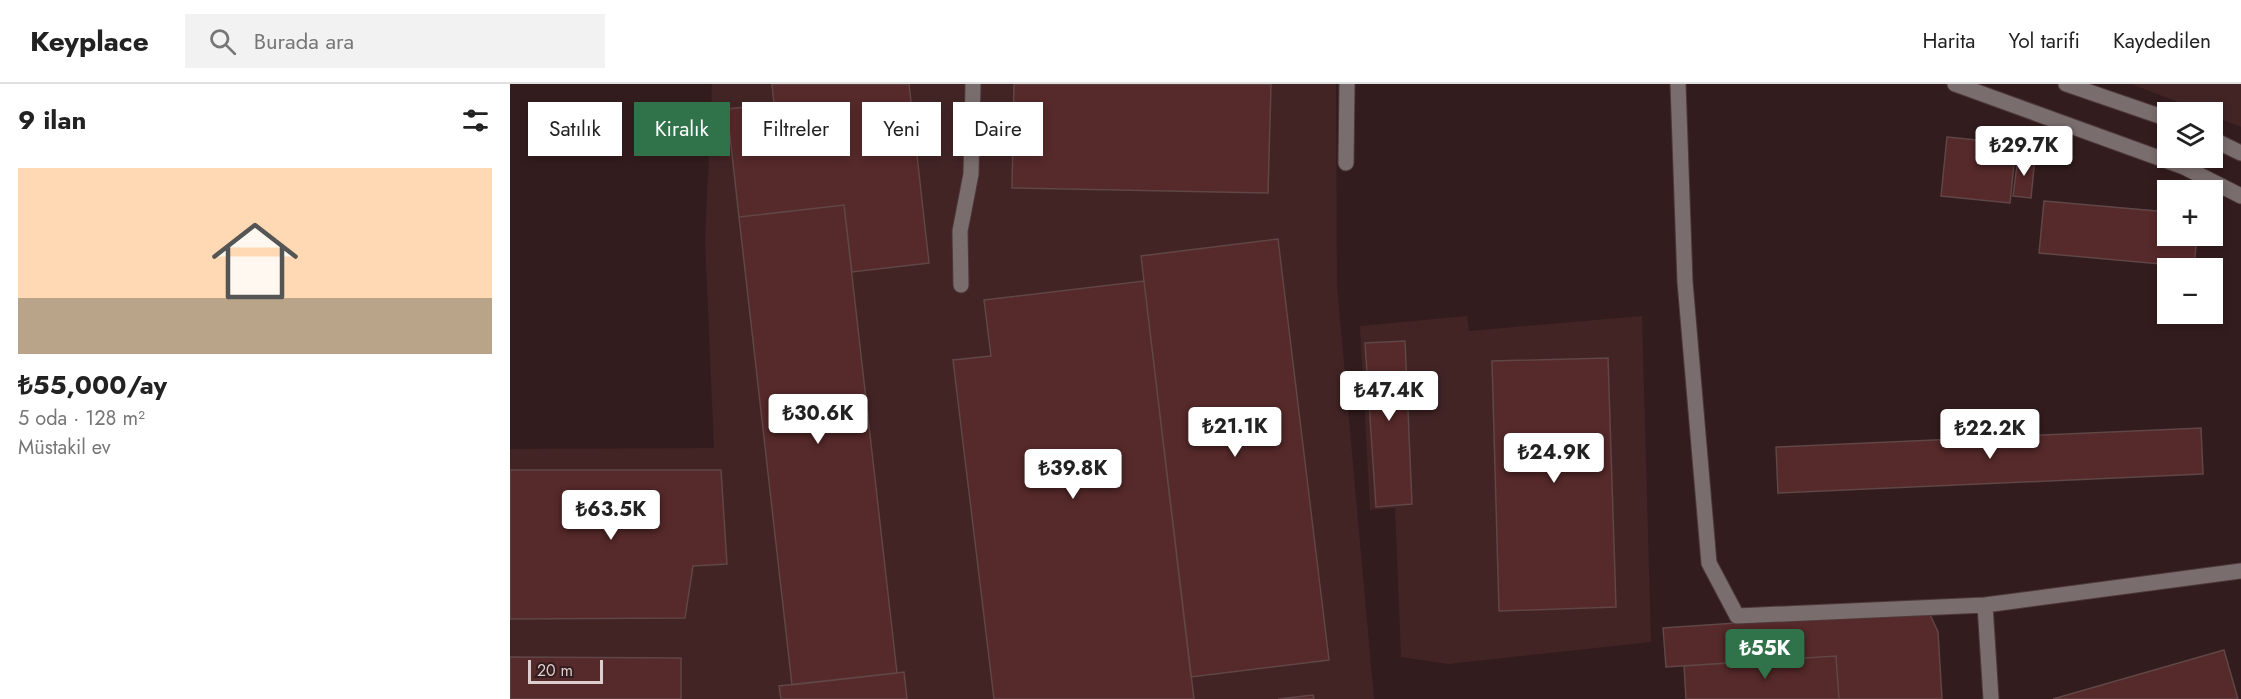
<!DOCTYPE html>
<html lang="tr">
<meta charset="utf-8">
<style>
:root{--surface:#fff;--page:#f2f2f2;--text:#222;--muted:#767676;--line:#e0e0e0;--accent:#30734a}
body{margin:0;font-family:Jost,sans-serif;background:var(--page);color:var(--text);height:100vh;display:flex;flex-direction:column;font-size:22px;white-space:nowrap}
*{box-sizing:border-box;margin:0}
p{font-size:20px;color:var(--muted)}
.icon{flex:none;width:33px;height:33px;fill:none;stroke:currentColor;stroke-width:2;stroke-linecap:round;stroke-linejoin:round}
.map{position:relative;flex:1;overflow:hidden}
.details{display:flex;flex-direction:column;background:var(--surface);width:510px}
.details>*{flex:none}
.top-card{position:absolute;left:18px;top:18px;width:570px;height:54px;display:flex;gap:12px}
.fabs{position:absolute;left:1647px;top:18px;display:grid;gap:12px}
.fabs a{display:grid;place-items:center;width:66px;height:66px;border-radius:0px;background:var(--surface);box-shadow:0 3px 9px #0003;font-size:30px}
.scale{position:absolute;left:18px;bottom:15px;width:75px;box-sizing:border-box;padding-left:6px;border:3px solid #ddcdcc;border-top:0;font-size:16px;line-height:21px;white-space:nowrap;color:#ddcdcc;-webkit-text-stroke:4px #331c1d;paint-order:stroke}
.price{position:absolute;translate:-50% -51px;padding:0 14px;border-radius:6px;background:#fff;color:#222;font-size:20px;line-height:39px;filter:drop-shadow(0 2px 3px #0008)}
.price::after{content:'';position:absolute;left:50%;top:36px;width:18px;height:14px;margin-left:-9px;background:inherit;clip-path:polygon(0 0,100% 0,50% 100%)}
.price.current{background:var(--accent);color:#fff}
ul{padding:0;list-style:none}
li{display:grid;align-content:center;gap:12px;height:318px;padding:0 18px}
li span{display:grid;place-items:center;height:186px;border-radius:0px;color:#555}
li>.icon{margin-inline-start:auto}
span .icon{width:108px;height:108px;fill:#fffc;stroke-width:1}
li b{font-size:26px}
h2{display:flex;justify-content:space-between;align-items:center;height:72px;padding:0 18px;font-size:26px}
.pill{padding:0 21px;border-radius:0px;background:var(--surface);box-shadow:0 3px 9px #0003;font-size:21px;line-height:54px}
.pill.current{background:var(--accent);color:#fff}
header{display:flex;align-items:center;gap:36px;box-sizing:border-box;height:84px;padding:0 30px;background:var(--surface);border-bottom:2px solid var(--line)}
header strong{font-size:28px}
nav{display:flex;gap:33px;margin-inline-start:auto;font-size:21px}
.search{width:420px;height:54px;background:var(--page);display:flex;align-items:center;gap:15px;box-sizing:border-box;padding:0 21px;border-radius:0px;color:var(--muted);font-size:22px}
main{display:flex;flex:1;min-height:0}
.map>svg:first-child{display:block}
</style>
<header>
<strong>Keyplace</strong>
<div class="search"><svg class="icon" aria-label="search" viewBox="0 0 24 24"><circle cx="10" cy="10" r="6"/><path d="M15 15l6 6"/></svg>Burada ara</div>
<nav><a>Harita</a><a>Yol tarifi</a><a>Kaydedilen</a></nav>
</header>
<main>
<section class="details">
<h2>9 ilan<svg class="icon" aria-label="filters" viewBox="0 0 24 24"><path d="M4 7h16M4 17h16"/><circle cx="9" cy="7" r="2"/><circle cx="15" cy="17" r="2"/></svg></h2>
<ul>
<li><span style="background:linear-gradient(#ffd9b3 70%,#b9a48a 0)"><svg class="icon" aria-label="home" viewBox="0 0 24 24"><path d="M3 11l9-7 9 7M6 9v11h12V9"/></svg></span><div><b>₺55,000/ay</b><p>5 oda · 128 m²</p><p>Müstakil ev</p></div></li>
</ul>
</section>
<div class="map">
<svg width="1731" height="615" viewBox="0 0 1731 615">
<rect width="100%" height="100%" fill="#331c1d"/>
<path fill="#422425" d="M202,0H826L827,201L864,615H0V365L204,364L195,157Z
M1621,0H1731V43L1703,32L1702,28H1694Z
M957,232L959,247L1132,232L1141,558L938,580L891,573L885,424L860,426L850,242Z"/>
<path fill="#56292a" stroke="#604646" stroke-width="1.5" d="M262,0H399L419,179L342,188L334,121L229,133L217,25L264,20Z
M504,0H761L758,109L502,104Z
M1437,53L1506,60L1500,119L1431,112Z
M1508,73L1525,74L1521,114L1503,112Z
M1534,117L1658,128V152H1687L1684,183L1529,169Z
M334,121L387,589L282,601L229,133Z
M768,155L819,576L681,593L631,172Z
M634,197L684,615H484L443,276L481,272L474,216Z
M895,257L902,420L866,423L855,259Z
M1098,274L1106,523L989,527L982,277Z
M1691,344L1693,390L1268,409L1266,363Z
M0,386H211L217,480L183,482L175,534L0,535Z
M1418,526L1428,548L1432,615H1329L1326,572L1156,583L1153,544Z
M1714,566L1728,615H1543Z
M1326,572L1329,615H1176L1174,582Z
M0,573L171,574V615H0Z
M394,588L397,615H271L269,602Z
M803,611L804,615H768Z"/>
<g fill="none" stroke-linecap="round" stroke-linejoin="round">
<g stroke="#4e3839" stroke-width="17">
<path id="minor" d="M1168,0L1175,198L1199,479L1227,532L1475,521L1731,487
M1445,0L1674,83L1731,112
M1556,0L1658,35
M1702,55L1731,69
M836,79L837,0
M451,201L450,147L461,90L463,0
M1475,521L1481,615"/>
</g>
<use href="#minor" stroke="#7a6d6d" stroke-width="15"/>
</g>
</svg>
<div class="fabs">
<a><svg class="icon" aria-label="layers" viewBox="0 0 24 24"><path d="M12 4l9 5-9 5-9-5zM3 14l9 5 9-5"/></svg></a>
<a>+</a>
<a>−</a>
</div>
<div class="scale">20 m</div>
<b class="price" style="left:1514px;top:93px">₺29.7K</b>
<b class="price" style="left:879px;top:338px">₺47.4K</b>
<b class="price" style="left:308px;top:361px">₺30.6K</b>
<b class="price" style="left:725px;top:374px">₺21.1K</b>
<b class="price" style="left:1480px;top:376px">₺22.2K</b>
<b class="price" style="left:1044px;top:400px">₺24.9K</b>
<b class="price" style="left:563px;top:416px">₺39.8K</b>
<b class="price" style="left:101px;top:457px">₺63.5K</b>
<b class="price current" style="left:1255px;top:596px">₺55K</b>
<div class="top-card">
<a class="pill">Satılık</a>
<a class="pill current">Kiralık</a>
<a class="pill">Filtreler</a>
<a class="pill">Yeni</a>
<a class="pill">Daire</a>
</div>
</div>
</main>
